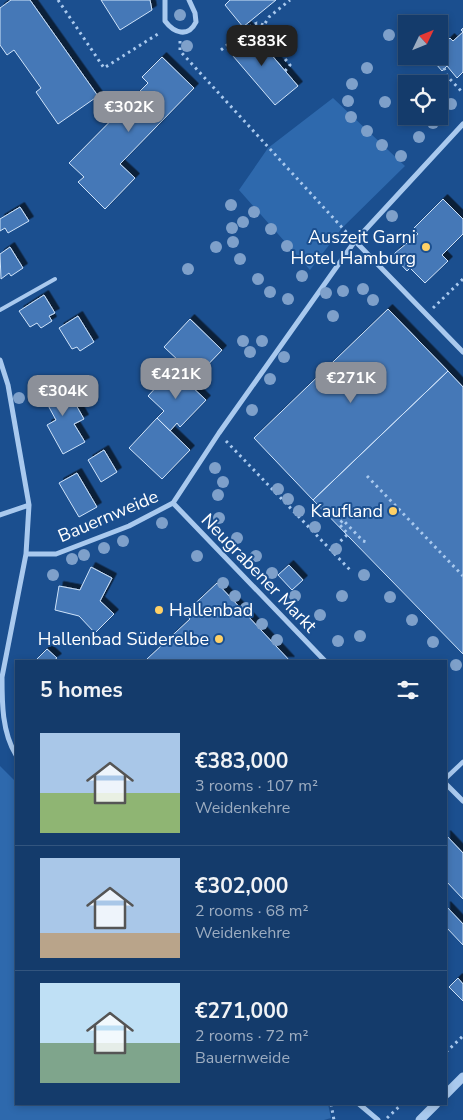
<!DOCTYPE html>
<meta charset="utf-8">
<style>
:root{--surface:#143b6b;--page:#214673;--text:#f1f3f6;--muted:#9dadc1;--line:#33557e;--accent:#8c9099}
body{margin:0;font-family:"Nunito Sans",sans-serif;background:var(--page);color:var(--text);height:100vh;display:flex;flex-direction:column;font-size:19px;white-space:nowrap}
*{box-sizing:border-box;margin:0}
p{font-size:16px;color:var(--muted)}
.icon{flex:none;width:28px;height:28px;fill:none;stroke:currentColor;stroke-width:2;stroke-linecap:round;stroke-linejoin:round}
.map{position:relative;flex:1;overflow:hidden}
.sheet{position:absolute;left:15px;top:660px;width:432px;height:445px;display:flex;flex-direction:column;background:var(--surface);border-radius:0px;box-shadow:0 2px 8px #0003,0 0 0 1px var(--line)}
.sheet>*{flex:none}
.needle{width:32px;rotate:47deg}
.buttons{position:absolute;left:398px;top:15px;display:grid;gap:10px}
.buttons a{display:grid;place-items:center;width:50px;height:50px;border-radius:0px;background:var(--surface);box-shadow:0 2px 8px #0003,0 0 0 1px var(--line);font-size:25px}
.price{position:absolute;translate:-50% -42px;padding:0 11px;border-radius:10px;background:var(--accent);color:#fff;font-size:16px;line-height:32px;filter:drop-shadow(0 1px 2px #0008)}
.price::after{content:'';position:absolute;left:50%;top:30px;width:15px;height:11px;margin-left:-8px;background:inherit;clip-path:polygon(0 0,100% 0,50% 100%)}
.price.active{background:#222;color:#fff}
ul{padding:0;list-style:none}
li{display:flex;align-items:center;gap:15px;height:125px;padding:0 25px}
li+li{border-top:1px solid var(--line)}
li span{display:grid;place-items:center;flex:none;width:140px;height:100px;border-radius:0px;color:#555}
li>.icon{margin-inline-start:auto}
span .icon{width:60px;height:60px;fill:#fffc;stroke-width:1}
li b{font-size:21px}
h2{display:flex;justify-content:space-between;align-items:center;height:60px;padding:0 25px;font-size:21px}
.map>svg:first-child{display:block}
</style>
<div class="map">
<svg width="463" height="1120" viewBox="0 0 463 1120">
<defs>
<filter id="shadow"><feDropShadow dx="4.5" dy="-4.5" stdDeviation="0" flood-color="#0009"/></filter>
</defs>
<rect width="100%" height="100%" fill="#1b4f8f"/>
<path fill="#2e69ad" d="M333,98L405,166L342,228L310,270L239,190L268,148Z
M0,766L16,782V1104H328L331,1118L324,1120H0Z"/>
<path fill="#4478b7" stroke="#cfe3fa" filter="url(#shadow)" d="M11,0H30L98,96L58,124L36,92L41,88L14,50L7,55L0,45V8Z
M101,0H150L152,10L120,30Z
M230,0H276L243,27L225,5Z
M246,25L298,86L275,105L227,49L248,32L243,27Z
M463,28V72L457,78L447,66L442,71L436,64L440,60L436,56H439V52L447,45L445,43L450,38L453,41L463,32L461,30Z
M162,57L194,88L120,164L135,178L105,209L78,182L84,177L69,163L148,83L142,77Z
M443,199L463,219V234L442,255L448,261L425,283L410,268L407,271L396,259L395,253L418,234L413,229Z
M20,207L29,221L8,233L5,228L0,231V219Z
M10,247L23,268L11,276L9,273L1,279L0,254Z
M44,295L55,313L49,316L52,321L41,328L37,323L30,327L19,311Z
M388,309L448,371L313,500L254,438Z
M78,316L94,342L80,351L77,347L72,349L59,328Z
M190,319L222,350L196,377L192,374L185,381L173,369L180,362L164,347Z
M173,369L206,400L180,427L177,423L170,431L157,418L164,411L148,396Z
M448,371L463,387V654L313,500Z
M50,381L55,390L64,384L84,419L74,424L85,442L63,454L47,425L56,420L38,387Z
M157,418L190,450L162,479L129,448Z
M104,450L117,472L101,482L88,460Z
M77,473L97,507L79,517L59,483Z
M289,565L303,580L292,590L278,575Z
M91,567L112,578L100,601L114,614L95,633L79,616L55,610L59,586L80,590Z
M217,583L290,661H149L147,659L190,619L185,613Z
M47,649L57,658L53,661H35Z
M446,835L463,853V899L446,881Z
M446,906L463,924V945L446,927Z
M458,978L463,984V1001L449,987Z"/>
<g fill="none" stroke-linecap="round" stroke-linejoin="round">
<path stroke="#a9c9ee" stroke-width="3" stroke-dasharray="2.5 4" stroke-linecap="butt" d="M58,0L104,68L161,32
M249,27L257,23L264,25
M180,41V51L348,234
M221,50L246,30
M444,68L447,76L463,93
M285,71L290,65L268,38L264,25L269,17L290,0
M433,308L463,279
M226,441L351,571
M367,476L463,576
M331,550L348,534L339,524L343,520L363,541L367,542
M446,1052L463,1036
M331,1104L334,1120
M387,1118L402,1104"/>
<path stroke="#a9c9ee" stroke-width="4" d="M0,310L55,279"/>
<path stroke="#a9c9ee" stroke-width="4.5" d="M446,778L463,762"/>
<path stroke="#a9c9ee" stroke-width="5" d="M165,0V21C174,33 188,38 196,22L195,13L189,0
M355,241L463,352
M0,360L8,385L29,505L26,554L2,677C2,703 2,732 16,755
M173,503L325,661
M0,515L29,505
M26,554H56L129,526L173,503L219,433L355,241L463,124
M446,784L463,801
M359,1104L378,1120"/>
<path stroke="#a9c9ee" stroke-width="9" d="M446,1094L463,1077
M420,1120L436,1104"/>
</g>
<g fill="#7ea0ca">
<circle cx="180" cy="15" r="6"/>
<circle cx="389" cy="35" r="6"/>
<circle cx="187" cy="46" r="6"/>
<circle cx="367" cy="68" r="6"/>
<circle cx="352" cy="84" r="6"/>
<circle cx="348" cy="101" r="6"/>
<circle cx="385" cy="102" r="6"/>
<circle cx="451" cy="104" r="6"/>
<circle cx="351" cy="117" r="6"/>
<circle cx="433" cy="123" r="6"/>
<circle cx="367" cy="131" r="6"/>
<circle cx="419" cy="137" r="6"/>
<circle cx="382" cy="145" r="6"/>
<circle cx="401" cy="156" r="6"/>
<circle cx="231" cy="205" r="6"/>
<circle cx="254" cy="212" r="6"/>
<circle cx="392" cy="216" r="6"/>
<circle cx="243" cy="222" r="6"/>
<circle cx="232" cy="228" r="6"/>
<circle cx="271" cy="229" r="6"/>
<circle cx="233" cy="242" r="6"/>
<circle cx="287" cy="246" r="6"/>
<circle cx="216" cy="247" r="6"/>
<circle cx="240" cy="259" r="6"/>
<circle cx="188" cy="269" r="6"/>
<circle cx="302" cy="276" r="6"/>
<circle cx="258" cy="279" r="6"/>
<circle cx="363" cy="289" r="6"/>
<circle cx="343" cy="291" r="6"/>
<circle cx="270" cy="292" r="6"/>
<circle cx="326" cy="293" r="6"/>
<circle cx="288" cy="299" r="6"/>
<circle cx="373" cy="300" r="6"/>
<circle cx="333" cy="316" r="6"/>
<circle cx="243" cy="341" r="6"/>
<circle cx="262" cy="341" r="6"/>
<circle cx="250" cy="352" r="6"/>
<circle cx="284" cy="357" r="6"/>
<circle cx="270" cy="379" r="6"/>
<circle cx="19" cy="398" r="6"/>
<circle cx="252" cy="410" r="6"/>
<circle cx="215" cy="468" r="6"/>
<circle cx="223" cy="482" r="6"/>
<circle cx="278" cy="489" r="6"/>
<circle cx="218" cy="495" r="6"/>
<circle cx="288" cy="499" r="6"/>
<circle cx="299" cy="511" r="6"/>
<circle cx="219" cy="518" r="6"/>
<circle cx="162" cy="523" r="6"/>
<circle cx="315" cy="527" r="6"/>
<circle cx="237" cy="538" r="6"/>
<circle cx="123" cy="541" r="6"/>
<circle cx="104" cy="548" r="6"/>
<circle cx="336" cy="549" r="6"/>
<circle cx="84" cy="555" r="6"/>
<circle cx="197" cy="556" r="6"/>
<circle cx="256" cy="556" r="6"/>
<circle cx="72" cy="559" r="6"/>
<circle cx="272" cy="573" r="6"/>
<circle cx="53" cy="575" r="6"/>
<circle cx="364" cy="575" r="6"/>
<circle cx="223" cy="583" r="6"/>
<circle cx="235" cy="596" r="6"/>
<circle cx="295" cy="596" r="6"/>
<circle cx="342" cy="596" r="6"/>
<circle cx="390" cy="597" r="6"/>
<circle cx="246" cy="608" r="6"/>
<circle cx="320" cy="615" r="6"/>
<circle cx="412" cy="620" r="6"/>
<circle cx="262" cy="624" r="6"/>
<circle cx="360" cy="636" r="6"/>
<circle cx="277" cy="640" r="6"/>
<circle cx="338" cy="641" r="6"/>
<circle cx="433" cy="642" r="6"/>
<circle cx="456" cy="665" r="6"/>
</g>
<g fill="#ffd166" stroke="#1b4f8f" stroke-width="2">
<circle cx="426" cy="247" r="5"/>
<circle cx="393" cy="511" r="5"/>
<circle cx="159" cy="610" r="5"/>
<circle cx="219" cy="639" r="5"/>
</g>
<g text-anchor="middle" stroke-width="4" stroke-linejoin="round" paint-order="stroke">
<g font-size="18" fill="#fff" stroke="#1b4f8f" text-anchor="end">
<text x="416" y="243">Auszeit Garni<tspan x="416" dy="21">Hotel Hamburg</tspan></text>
<text x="383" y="517">Kaufland</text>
<text x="169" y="616" text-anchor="start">Hallenbad</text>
<text x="209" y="645">Hallenbad Süderelbe</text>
</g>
<g font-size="18" fill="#fff" stroke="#1b4f8f">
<text transform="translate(108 516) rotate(-23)" y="6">Bauernweide</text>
<text transform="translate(259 573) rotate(46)" y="6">Neugrabener Markt</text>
</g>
</g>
</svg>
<div class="buttons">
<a><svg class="needle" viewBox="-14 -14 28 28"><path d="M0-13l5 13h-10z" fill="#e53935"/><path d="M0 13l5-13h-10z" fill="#9dadc1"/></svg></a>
<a><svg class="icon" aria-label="locate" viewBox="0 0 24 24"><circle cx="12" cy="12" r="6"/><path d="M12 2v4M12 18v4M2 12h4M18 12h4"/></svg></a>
</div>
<b class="price active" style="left:262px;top:67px">€383K</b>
<b class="price" style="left:129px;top:133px">€302K</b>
<b class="price" style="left:176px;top:400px">€421K</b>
<b class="price" style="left:351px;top:404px">€271K</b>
<b class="price" style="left:63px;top:417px">€304K</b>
<section class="sheet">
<h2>5 homes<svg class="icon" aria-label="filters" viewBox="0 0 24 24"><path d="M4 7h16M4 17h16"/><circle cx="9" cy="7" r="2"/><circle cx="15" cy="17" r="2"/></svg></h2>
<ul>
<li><span style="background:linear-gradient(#a9c7e8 60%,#8fb573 0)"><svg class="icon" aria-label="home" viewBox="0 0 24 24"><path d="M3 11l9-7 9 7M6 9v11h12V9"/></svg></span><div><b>€383,000</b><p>3 rooms · 107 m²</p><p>Weidenkehre</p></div></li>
<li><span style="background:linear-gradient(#a9c7e8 75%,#b9a48a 0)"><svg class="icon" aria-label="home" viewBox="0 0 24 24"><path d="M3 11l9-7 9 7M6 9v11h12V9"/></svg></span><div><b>€302,000</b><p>2 rooms · 68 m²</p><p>Weidenkehre</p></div></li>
<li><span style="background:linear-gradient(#bfe0f5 60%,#7fa58c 0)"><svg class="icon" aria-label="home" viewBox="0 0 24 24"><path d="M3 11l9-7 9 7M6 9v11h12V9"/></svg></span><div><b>€271,000</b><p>2 rooms · 72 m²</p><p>Bauernweide</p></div></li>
</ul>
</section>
</div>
